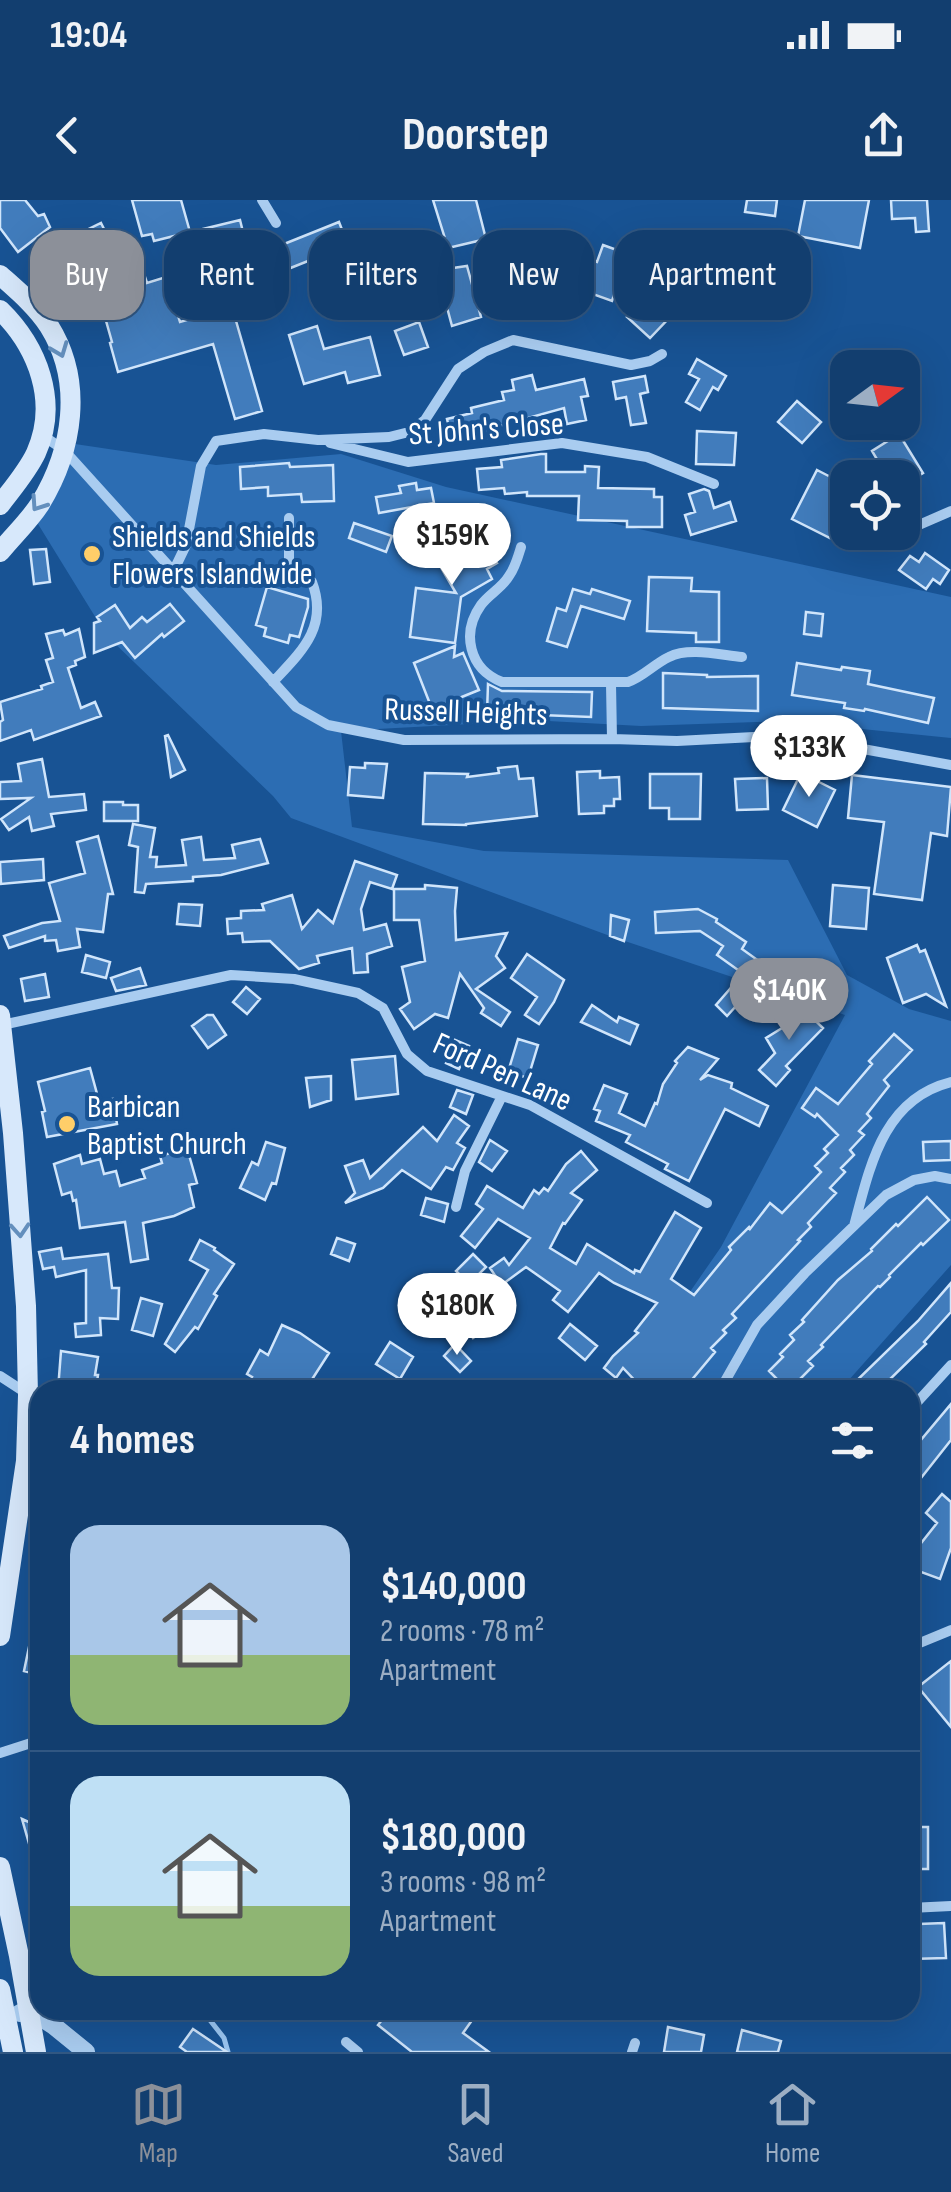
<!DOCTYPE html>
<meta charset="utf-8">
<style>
:root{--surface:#123e6f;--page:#1f4977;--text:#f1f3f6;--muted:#9caec3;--line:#315782;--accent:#8c9099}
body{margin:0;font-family:"Sofia Sans Condensed",sans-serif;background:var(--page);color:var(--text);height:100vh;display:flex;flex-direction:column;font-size:38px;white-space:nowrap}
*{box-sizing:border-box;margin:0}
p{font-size:32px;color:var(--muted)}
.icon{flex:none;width:55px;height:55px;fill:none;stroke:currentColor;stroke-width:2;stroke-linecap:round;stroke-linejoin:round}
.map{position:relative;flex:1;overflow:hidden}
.panel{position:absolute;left:30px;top:1180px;width:890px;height:640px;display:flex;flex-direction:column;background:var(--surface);border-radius:30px;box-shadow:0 10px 40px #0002,0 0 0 2px var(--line)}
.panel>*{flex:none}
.hud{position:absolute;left:30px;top:30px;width:892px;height:90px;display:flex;gap:20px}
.needle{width:65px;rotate:75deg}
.tools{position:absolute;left:830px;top:150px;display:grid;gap:20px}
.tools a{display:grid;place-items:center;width:90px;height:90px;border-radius:20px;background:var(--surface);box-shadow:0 10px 40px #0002,0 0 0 2px var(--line);font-size:50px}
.price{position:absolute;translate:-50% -85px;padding:0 22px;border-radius:35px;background:#fff;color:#222;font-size:32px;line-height:65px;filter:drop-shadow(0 2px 5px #0008)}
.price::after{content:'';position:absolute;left:50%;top:60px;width:30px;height:22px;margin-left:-15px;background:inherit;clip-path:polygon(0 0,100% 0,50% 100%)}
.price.active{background:var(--accent);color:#fff}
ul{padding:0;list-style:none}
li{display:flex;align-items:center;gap:30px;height:250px;padding:0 40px}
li+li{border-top:2px solid var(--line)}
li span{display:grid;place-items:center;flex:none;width:280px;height:200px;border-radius:30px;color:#555}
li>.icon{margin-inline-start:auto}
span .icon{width:120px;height:120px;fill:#fffc;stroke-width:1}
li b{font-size:42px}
h2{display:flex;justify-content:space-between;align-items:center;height:120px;padding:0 40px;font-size:42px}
.chip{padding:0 35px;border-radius:30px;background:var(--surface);box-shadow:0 10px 40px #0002,0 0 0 2px var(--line);font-size:35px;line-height:90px}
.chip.active{background:var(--accent);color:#fff}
.status{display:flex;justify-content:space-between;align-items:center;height:70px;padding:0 50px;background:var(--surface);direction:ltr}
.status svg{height:28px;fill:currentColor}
header{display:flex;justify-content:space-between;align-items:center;height:130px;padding:0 40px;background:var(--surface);font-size:45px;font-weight:700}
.tabs{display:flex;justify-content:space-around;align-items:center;height:140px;border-top:2px solid var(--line);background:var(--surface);font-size:28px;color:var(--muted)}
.tabs a{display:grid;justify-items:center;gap:5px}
.tabs .active{color:var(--accent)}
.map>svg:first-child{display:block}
</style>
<div class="status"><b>19:04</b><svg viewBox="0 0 49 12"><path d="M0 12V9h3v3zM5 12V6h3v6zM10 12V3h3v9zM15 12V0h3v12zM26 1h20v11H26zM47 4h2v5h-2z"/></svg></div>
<header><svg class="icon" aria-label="back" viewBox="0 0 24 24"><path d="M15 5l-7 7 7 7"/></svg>Doorstep<svg class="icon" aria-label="share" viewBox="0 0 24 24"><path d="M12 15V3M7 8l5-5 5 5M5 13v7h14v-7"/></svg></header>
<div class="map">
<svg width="951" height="1852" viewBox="0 0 951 1852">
<rect width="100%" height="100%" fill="#185394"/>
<path fill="#2c6db3" d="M75,244L216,265L341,254L446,287L951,397V538L783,521L641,526L511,519L488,523L341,531L352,627L484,651L788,660L847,775L909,809L951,821V1065L840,1190H622L721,1047L845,815L610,736L291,618L273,596L107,436L38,324Z"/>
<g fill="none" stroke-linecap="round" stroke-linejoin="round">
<path stroke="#9cc7f3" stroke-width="5" d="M202,1810L224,1838L228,1852"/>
</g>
<path fill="#417cbc" stroke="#d0e5fb" stroke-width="2.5" d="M0,0H25L38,16L44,14L50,27L18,52L0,28Z
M132,0H181L190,32L154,41L152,34L142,36Z
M433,0H476L486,39L448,48Z
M747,0H777L775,16L745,12Z
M805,0H869L860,48L798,36Z
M891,0H927L929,31L916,32L915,18L892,19Z
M240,20L253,72L215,81L203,29Z
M339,22L348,45L288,69L279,46Z
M101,23L116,53L70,75L56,45Z
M783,44L801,49L794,72L776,67Z
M603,45L628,54L612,101L593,94L591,100L568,92L581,56L597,62Z
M517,60L518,70L538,68L541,97L521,100L522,107L504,109L498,62Z
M467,66L481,117L452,126L438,74L453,68Z
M144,74L147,83L166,77L180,122L232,107L262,211L235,219L213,144L118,172L110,143L112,142L97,89Z
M647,95L670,117L650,138L627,117Z
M419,122L428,147L404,155L395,131Z
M317,126L324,149L370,137L380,175L348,183L345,172L304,184L289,135Z
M697,159L726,176L718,190L713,187L700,210L686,202L699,179L689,174Z
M532,175L536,190L584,179L588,196L581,197L586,220L567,224L564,208L492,228L494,236L479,240L476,229L451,236L447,219L472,213L471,208L504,200L502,192L514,190L512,180Z
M645,176L648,192L640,194L646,223L631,225L626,197L616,199L613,182Z
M797,201L821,222L802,243L778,222Z
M697,231L736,233L734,265L696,264Z
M899,234L923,273L902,286V278H888L872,251Z
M541,254H546V272H585V266L599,267L598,288L654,289V297H662V327H627V321L578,320L579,296H527V292L505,294L504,288L479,290L477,269L502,267L501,260Z
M289,263L290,267L333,265L334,301L302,302L301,294L268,296V287L241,289L240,267Z
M817,270L846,285L832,314L840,318L830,338L792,319Z
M416,283L417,290L431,288L434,303L379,313L376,297L401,293L399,286Z
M704,289L709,291L714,308L730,302L736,321L691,335L685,315L695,312L689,294Z
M354,323L392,336L386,352L349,338Z
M476,328L497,363L487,369L492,379L461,397L455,443L410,437L416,388L456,393L433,354Z
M46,349L50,382L34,384L30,350Z
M925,353L949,370L940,384L933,379L926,389L899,370L910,356L919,362Z
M649,377L692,378L691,391L719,392V442H696V433L647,431Z
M267,387L308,399V407L299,437L290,435L288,443L264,436L266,428L256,425Z
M573,389L590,394L592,389L630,401L624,419L581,406L567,447L547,441L557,408L566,411Z
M170,404L184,421L164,437L162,434L135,458L122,442L94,453V423L100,421L97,417L115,405L130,428L142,417L147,422Z
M806,412L823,414L821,436L804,434Z
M79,429L85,457L75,461L76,465L68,468L81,508L95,502L101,516L34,540L31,530L0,541V522L3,520L0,502L42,489L41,486L53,482L46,460L53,458L46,434L63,430L65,435Z
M455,446L454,457L463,453L479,490L432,509L414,463Z
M797,463L841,470L842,467L870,471L868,484L934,498L928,523L865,509L864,511L844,508L845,503L792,495Z
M663,473L707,475V477L758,476V511L663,508Z
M488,484L502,491L592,492L591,517L487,513Z
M168,535L185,570L171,577L165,536Z
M42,559L49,597L84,594L86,610L51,614L54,626L32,631L29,617L9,630L1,619L31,598L0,599V582L21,581L18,564Z
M365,563L387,564L383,598L348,595L350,567L365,568Z
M517,566L519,579L533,578L537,616L466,624V625L423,624L425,573L468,574L467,577L499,573L498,568Z
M600,571V578L619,577L620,599H614V606H604V613L579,614L577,572Z
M801,573L835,590L817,627L783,610Z
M650,574H701L700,619H669V608H650Z
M852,575L951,587L947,636L931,633L922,700L874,694L884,622L848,618Z
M767,578L768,609L737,610L735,579Z
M104,602H123V605H138V621H104Z
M133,624L155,628L150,657H157L156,667L186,665L182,640L201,637L204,660L235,658L232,645L260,639L268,663L221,675L193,677V681L146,684L144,693L135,692L138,647L129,645Z
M98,636L113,694H108L103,732L77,729L80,747L58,751L56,740L45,741V736L9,748L4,736L42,723L60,721L49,683L85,673L77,642Z
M43,659L44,680L1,684L0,662Z
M355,661L397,675L392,689L370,682L361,709L364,730L386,724L392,746L367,754L368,772L354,773L352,748L317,756L319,763L299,769L270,741L243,742L242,733L228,734L227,719L241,718V711L264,710L262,704L292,695L302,729L318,710L333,723Z
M425,685L457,688L455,711L456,740L507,733L496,756L505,768L476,789L510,812L501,826L481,813L484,808L460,774L448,818L435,814L414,829L400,809L410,802L402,767L425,761L419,720H394V689H425Z
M833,685L869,688L866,729L830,726Z
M179,704L202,705L200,726L177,724Z
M698,709L717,719L716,722L746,742L742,749L763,764L752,780L717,755L723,746L700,731L656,733L655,712Z
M611,715L629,720L624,741L610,736Z
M917,745L920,752L925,750L946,806L926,794L903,803L887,758Z
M527,754L564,780L554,802L539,824L525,815L537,797L511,778Z
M86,755L110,762L106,778L82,772Z
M812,761L825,768L811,792L789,780L798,764L807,770Z
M140,768L146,785L116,791L111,778Z
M45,774L49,797L25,801L21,779Z
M736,782L764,807L753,820L737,805L727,816L716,805Z
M246,787L260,799L247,814L233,802Z
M798,804L823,828L786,866L790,870L776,886L759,870L775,853L766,838L787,825L783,820Z
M592,805L617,822L619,817L638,825L630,844L581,822Z
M207,815H213L226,835L208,848L192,826Z
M894,834L912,850L884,880L889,886L867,914L871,918L859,931L864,935L850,950L854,955L841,968L845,972L830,988L836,993L808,1023L811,1027L798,1040L800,1041L732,1114L736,1118L723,1130L726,1133L711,1148L715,1152L690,1182L698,1190H644L623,1168L616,1178L604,1168L613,1156L638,1133L635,1131L657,1103L614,1083L599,1073L568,1112L553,1100L560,1091L526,1067L496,1089L493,1087L498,1080L490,1068L504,1058L509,1065L530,1038L498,1019L475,1048L461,1036L483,1009L476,1004L487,986L523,1008L534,990L539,994L544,988L548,991L566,964L581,951L597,970L571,993L582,1000L565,1024L563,1023L550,1048L576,1064L587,1044L634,1073L635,1070L640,1072L675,1012L701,1028L671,1079L694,1095L731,1050L729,1047L749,1027L750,1029L770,1003L782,1013L821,972L815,966L828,953L824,949L838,935L817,914L815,917L802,908L816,888L838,904L872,864L869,861Z
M518,839L538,845L528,878L508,872Z
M455,840L469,846L459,869L446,863Z
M688,847L718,859L700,880L708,875L732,883L731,888L768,906L759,926L725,909L689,981L665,969L668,964L626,942L630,935L596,921L600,911L594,909L604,885L627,894L619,913L645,926L655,903L657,904L663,884L677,863L675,861Z
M395,856L398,894L356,899L352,860Z
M90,868L99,901L113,899L117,924L47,937L42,912L45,911L38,882Z
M331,876V900L310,907L306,878Z
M457,890L473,895L466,914L450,907Z
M454,915L469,926L457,943L465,948L453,970L446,967L431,989L402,970L383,988L345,1003L355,993L345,966L363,960L370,978L423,927L437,941Z
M490,940L507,951L492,971L479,962Z
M951,941V960L924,961L923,942Z
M266,942L285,948L276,984L272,983L265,1000L240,988L252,962L258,965Z
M187,948L197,983L189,985L194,1007L174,1016L143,1023L148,1059L131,1062L125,1022L80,1028L76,1000L73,1001L71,992L62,995L54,964L80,955L82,964L100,959L104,974L116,971L120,986L145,978L142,970L162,963L160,956Z
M927,997L949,1020L923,1045L921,1043L889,1075L890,1077L880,1087L878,1086L821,1145L823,1147L808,1161L813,1166L799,1180L802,1182L794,1190H765L776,1178L769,1171L783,1157L780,1154L794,1140L790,1135L804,1122L802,1120L838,1080L872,1051L871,1049L896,1024L898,1026Z
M426,998L448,1004L444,1022L421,1015Z
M337,1038L355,1044L349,1061L331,1054Z
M200,1040L215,1048L214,1050L234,1064L214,1094L217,1096L198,1129L195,1127L175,1152L165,1144L208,1070L190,1060Z
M61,1048L63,1059L108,1054L112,1088H119L118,1119L100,1118L101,1135L76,1137L75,1124L86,1123V1070L56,1077L54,1067L43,1069L39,1052Z
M473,1054L486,1067L469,1084L456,1071Z
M951,1083V1112L924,1142L926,1144L879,1190H847L918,1121Z
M141,1098L162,1104L153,1136L132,1130Z
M485,1101L498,1121L473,1138L462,1122V1117Z
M570,1124L597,1146L585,1160L559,1138Z
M282,1125L300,1133L329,1153L311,1181L324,1190H244L252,1177L247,1174L260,1150L268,1155Z
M390,1142L413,1157L400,1179L376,1164Z
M455,1144L471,1161L460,1172L444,1156Z
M61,1151L98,1157L95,1175H98L96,1190H58Z
M951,1204V1240L910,1292V1253Z
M942,1294L951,1302V1348L940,1379L910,1368V1344L918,1347L937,1323L926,1313Z
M34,1423L40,1424V1475L24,1471Z
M951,1461V1527L918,1487Z
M22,1619L40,1627V1667L36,1668Z
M910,1627H928V1669H910Z
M944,1723L946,1758L910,1759V1734H920L919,1724Z
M390,1810H467L475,1816L463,1833L489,1852H412L378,1825Z
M668,1827L704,1835L701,1852H664Z
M193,1829L227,1852H187L180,1847Z
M742,1830L781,1841L778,1852H737Z"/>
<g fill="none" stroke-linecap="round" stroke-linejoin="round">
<path stroke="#a9ccf0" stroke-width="10" d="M262,0L276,23
M42,235L64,250L296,507L328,525L404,540L612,539L677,541L754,537L830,543L951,565
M330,243L408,262L562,243L647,257L714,284
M912,328L951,311
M521,347C518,357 515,368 509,376C502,388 489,394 481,405C461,433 469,469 502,482H628C643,477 654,464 669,457C689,447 720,455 742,457
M173,372L186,345L201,266L216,241L264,234L318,240L389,237L409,232L425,220L458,169L484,152L513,140L631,165L650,161L662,154
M273,482C301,452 329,427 312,382L295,373L289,365V318
M611,484L612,539
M2,825L231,775L294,779L358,793L383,808L407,854L427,871L530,905L707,1003
M456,1007L465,971L502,896
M854,1026C870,966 883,899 951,882
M0,1176L40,1202
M720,1190L757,1125L805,1073L886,995L914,980L935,976L951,979
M910,1210L951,1165
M910,1447L951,1430
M0,1553L31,1543L40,1548
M910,1708L951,1706
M346,1842L358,1852
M632,1852L635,1843"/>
<path stroke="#a9ccf0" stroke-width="18" d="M20,1813L29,1810L54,1826L86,1852"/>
<path stroke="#d7e8fb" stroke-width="20" d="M0,75C18,91 36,106 49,126C84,182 73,250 40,304C29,321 13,336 0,352
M0,110C38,147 59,202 36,253C27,272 12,289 0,305
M0,815L13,933L26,1106L28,1195L26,1261L0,1436
M0,1667L19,1756L36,1852
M0,1789L13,1852"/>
</g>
<defs><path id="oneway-chevron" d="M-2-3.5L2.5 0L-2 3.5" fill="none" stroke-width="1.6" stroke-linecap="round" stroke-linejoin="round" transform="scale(2.5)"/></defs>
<g stroke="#648fbd">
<use href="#oneway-chevron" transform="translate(60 150) rotate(69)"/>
<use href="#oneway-chevron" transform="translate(38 304) rotate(124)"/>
<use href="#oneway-chevron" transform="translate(20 1030) rotate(86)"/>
</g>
<g fill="#ffce69" stroke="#185394" stroke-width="4">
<circle cx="92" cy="354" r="10"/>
<circle cx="67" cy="924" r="10"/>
</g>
<g text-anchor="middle" stroke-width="8" stroke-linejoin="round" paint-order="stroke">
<g font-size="32" fill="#fff" stroke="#185394">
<text transform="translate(486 228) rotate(-4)" y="11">St John's Close</text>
<text transform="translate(466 511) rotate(2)" y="11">Russell Heights</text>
<text transform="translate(503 871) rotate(24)" y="11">Ford Pen Lane</text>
</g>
<g font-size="32" fill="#fff" stroke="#185394" text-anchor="start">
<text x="112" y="347">Shields and Shields<tspan x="112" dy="37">Flowers Islandwide</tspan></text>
<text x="87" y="917">Barbican<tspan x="87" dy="37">Baptist Church</tspan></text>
</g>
</g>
</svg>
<div class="tools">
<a><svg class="needle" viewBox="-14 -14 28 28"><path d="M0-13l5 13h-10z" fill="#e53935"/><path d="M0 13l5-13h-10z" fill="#9caec3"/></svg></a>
<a><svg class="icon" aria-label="locate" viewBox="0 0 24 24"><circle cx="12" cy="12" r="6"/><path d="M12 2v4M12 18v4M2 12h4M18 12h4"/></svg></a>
</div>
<b class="price" style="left:452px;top:388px">$159K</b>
<b class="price" style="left:809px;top:600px">$133K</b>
<b class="price active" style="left:789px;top:843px">$140K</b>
<b class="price" style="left:457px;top:1158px">$180K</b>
<div class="hud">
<a class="chip active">Buy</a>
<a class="chip">Rent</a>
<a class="chip">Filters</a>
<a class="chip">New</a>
<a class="chip">Apartment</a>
</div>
<section class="panel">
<h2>4 homes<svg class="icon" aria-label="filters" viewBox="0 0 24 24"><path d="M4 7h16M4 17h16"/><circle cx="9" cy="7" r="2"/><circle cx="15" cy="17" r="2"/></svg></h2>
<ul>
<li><span style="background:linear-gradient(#a9c7e8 65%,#8fb573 0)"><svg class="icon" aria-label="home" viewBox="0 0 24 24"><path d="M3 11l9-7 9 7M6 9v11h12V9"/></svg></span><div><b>$140,000</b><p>2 rooms · 78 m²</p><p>Apartment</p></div></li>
<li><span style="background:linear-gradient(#bfe0f5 65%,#8fb573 0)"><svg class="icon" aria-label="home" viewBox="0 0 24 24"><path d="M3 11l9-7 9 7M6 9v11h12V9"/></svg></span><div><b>$180,000</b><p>3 rooms · 98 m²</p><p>Apartment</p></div></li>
</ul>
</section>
</div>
<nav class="tabs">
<a class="active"><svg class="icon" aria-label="map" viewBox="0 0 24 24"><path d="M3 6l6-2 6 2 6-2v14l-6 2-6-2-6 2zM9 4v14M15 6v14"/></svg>Map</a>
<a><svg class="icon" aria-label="saved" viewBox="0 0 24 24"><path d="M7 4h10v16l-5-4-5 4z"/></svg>Saved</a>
<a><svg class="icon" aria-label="home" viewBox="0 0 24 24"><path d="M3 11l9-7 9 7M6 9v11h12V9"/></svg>Home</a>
</nav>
